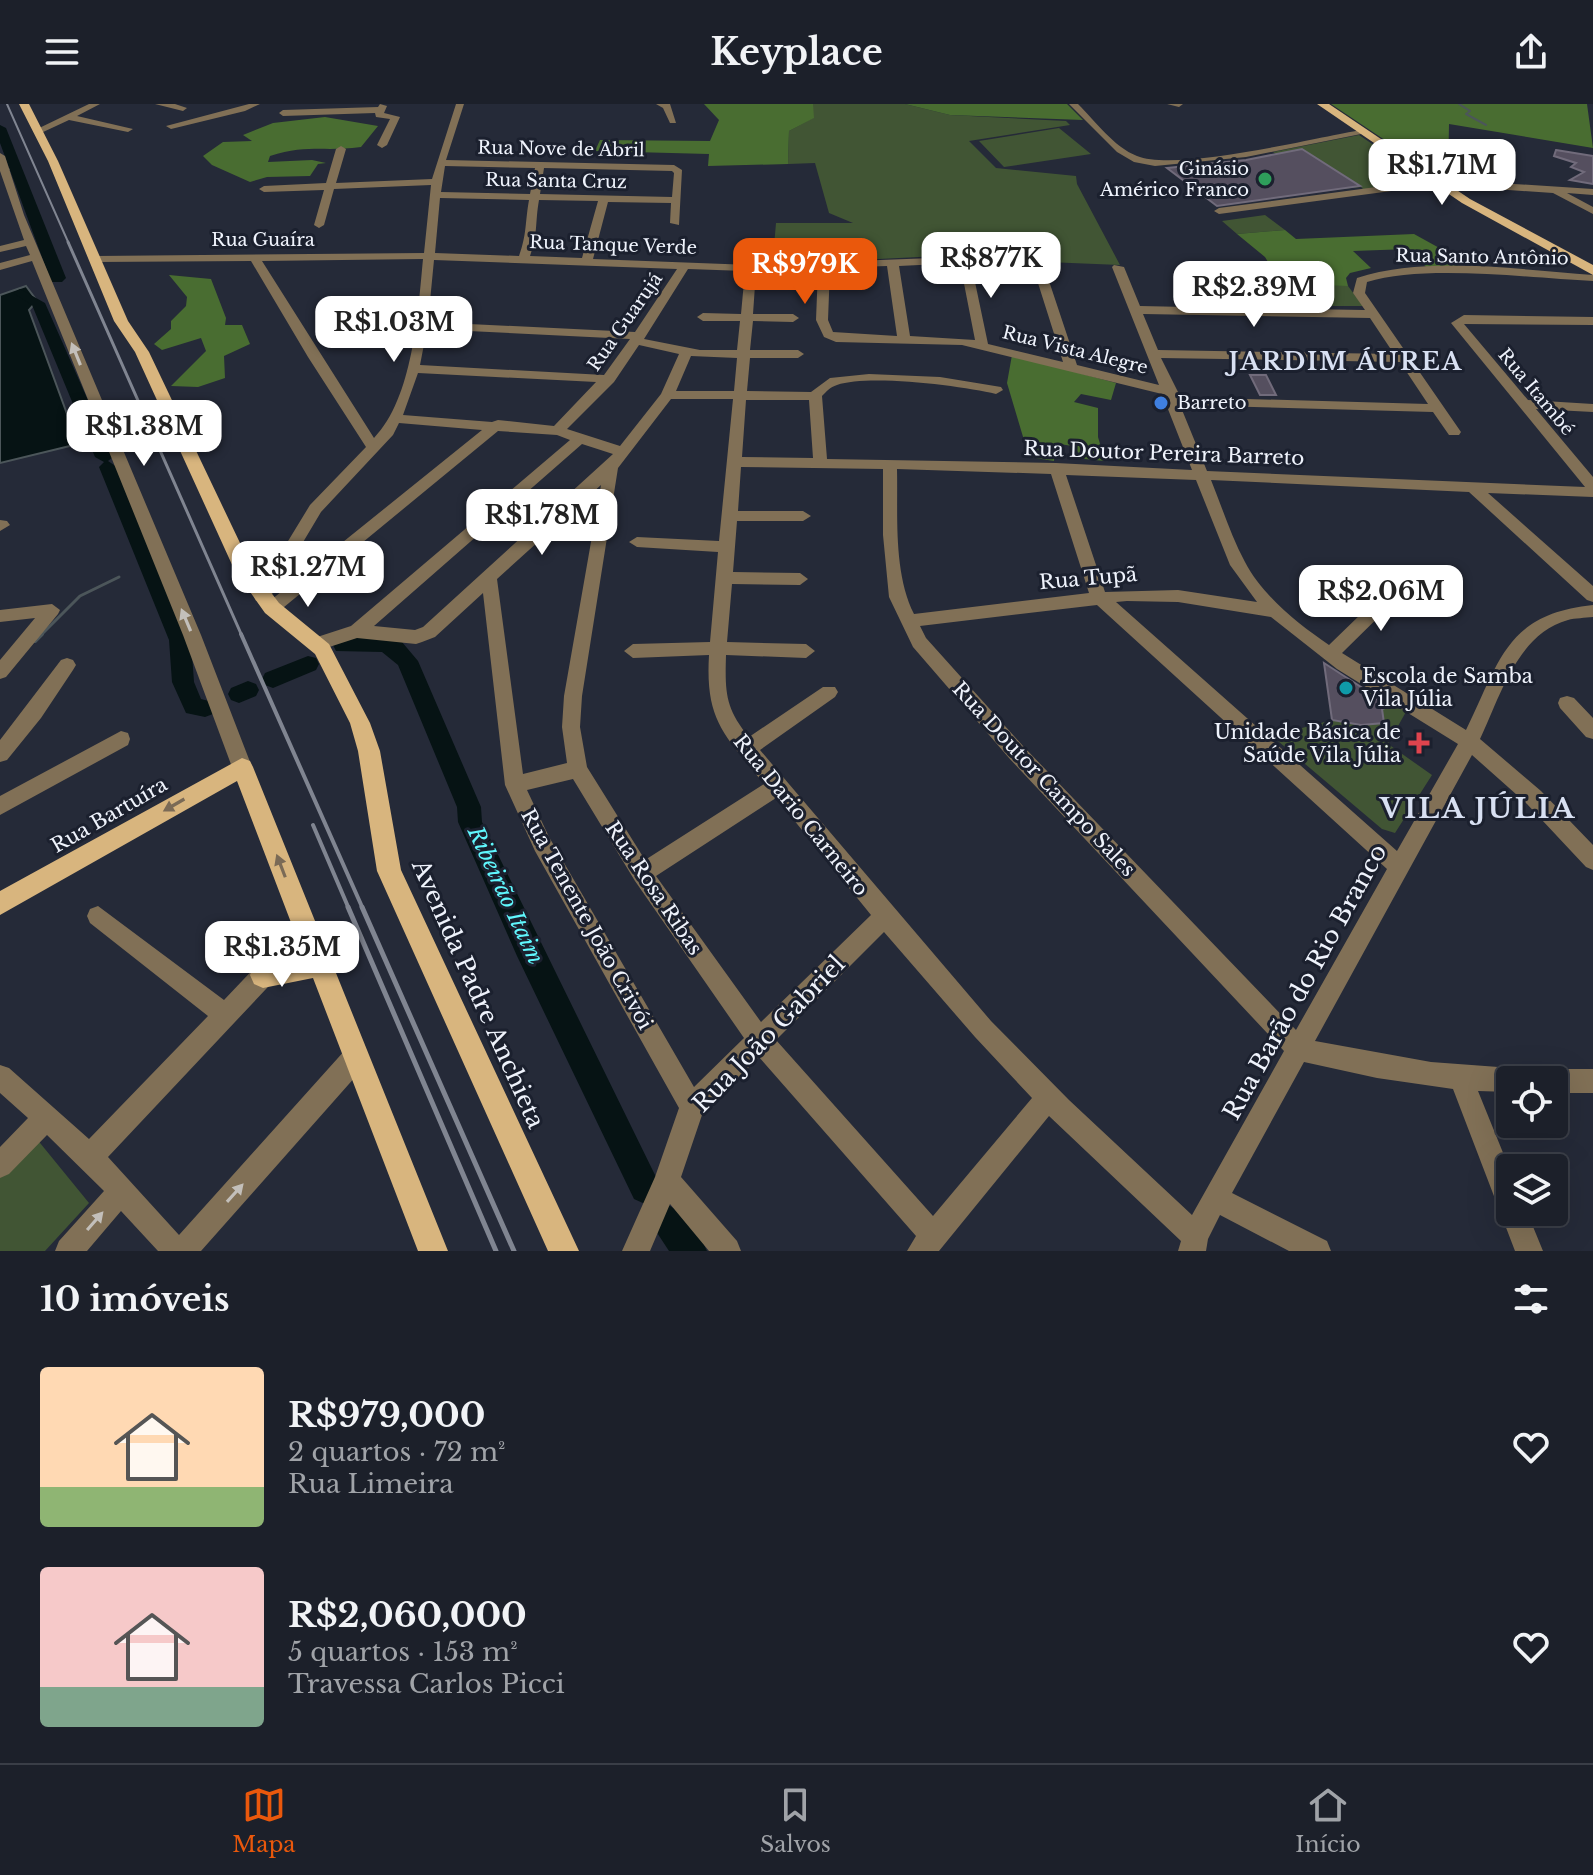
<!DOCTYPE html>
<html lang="pt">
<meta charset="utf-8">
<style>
:root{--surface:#1c202a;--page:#292d36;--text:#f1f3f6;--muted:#a0a3a8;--line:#3a3e47;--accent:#ea580c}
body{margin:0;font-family:"Libre Baskerville",serif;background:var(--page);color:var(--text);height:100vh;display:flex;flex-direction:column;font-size:30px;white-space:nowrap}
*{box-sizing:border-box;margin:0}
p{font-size:26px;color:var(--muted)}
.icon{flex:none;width:44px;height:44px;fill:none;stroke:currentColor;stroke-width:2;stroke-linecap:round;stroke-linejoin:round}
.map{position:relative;height:1147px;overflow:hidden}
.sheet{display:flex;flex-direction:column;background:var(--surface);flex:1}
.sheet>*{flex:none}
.controls{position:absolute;left:1496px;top:962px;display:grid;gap:16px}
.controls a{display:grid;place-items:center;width:72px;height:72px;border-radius:8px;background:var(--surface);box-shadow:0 8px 32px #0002,0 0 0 2px var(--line);font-size:40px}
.price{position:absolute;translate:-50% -68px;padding:0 18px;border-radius:16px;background:#fff;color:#222;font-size:26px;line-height:52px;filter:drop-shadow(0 2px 4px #0008)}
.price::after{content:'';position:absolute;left:50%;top:48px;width:24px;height:18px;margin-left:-12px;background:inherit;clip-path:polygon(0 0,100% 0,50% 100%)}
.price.on{background:var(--accent);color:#fff}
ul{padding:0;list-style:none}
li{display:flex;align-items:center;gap:24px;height:200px;padding:0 40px}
li span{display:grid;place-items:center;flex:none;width:224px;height:160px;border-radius:8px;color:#555}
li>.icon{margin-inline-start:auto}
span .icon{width:96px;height:96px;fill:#fffc;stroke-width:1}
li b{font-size:34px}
h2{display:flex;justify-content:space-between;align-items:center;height:96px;padding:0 40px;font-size:34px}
header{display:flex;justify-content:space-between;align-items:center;height:104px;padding:0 40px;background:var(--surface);font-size:36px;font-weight:700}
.dock{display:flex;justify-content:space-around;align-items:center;height:112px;border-top:2px solid var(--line);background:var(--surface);font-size:22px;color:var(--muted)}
.dock a{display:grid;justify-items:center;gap:4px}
.dock .on{color:var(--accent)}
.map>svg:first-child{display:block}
</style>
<header><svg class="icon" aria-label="menu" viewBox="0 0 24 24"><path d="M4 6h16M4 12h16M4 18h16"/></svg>Keyplace<svg class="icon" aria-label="share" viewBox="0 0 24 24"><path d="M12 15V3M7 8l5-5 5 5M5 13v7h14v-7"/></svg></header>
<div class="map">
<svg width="1593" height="1147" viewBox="0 0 1593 1147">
<rect width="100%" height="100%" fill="#252a38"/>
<path fill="#415534" d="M813,0H905L950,11L1066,17L1070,21L969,37L996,64L1076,72L1077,80L1120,161L1047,158L1044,150L1037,147L879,155L773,154L776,119H853L829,109L815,59L788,60L789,27L813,14Z
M1059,24L1091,50L1004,63L979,37Z
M1359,31L1421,73L1364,86L1361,83L1332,86L1304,69L1334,65H1298L1273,48Z
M1265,111L1285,126L1237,130L1222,117Z
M1282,181L1348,182L1363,202H1293Z
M1366,580L1407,606L1388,640L1432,671L1395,729L1382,725L1272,632L1332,616L1361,621L1384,619L1379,605L1385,604L1377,595H1369Z
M36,1034L89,1099L45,1147H0V1072Z"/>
<path fill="#496d31" d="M704,0H813L814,14L789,27L788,60L708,62L709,50L595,47L600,36L710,37L719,16Z
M905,0H1067L1083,16L950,11Z
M1331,0H1587L1593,44L1449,20L1448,73H1440Z
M325,13L378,22L361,43C325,48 308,40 270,52L268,58L312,56L326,59L318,60L310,72L267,73L250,78L212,61L203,52L223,38L252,37L243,31L273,19Z
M1285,126L1296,135L1414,130L1443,146L1460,163H1426L1409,145L1353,147L1371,164L1350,169L1346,174L1348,182L1282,181L1265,153L1237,130Z
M169,171L211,175L226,214L225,221H242L250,240L224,252L225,274L198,283L171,282L206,247L201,234L162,246L154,240L171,225V217L186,202L187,193Z
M1012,251L1116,279L1111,296L1081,290L1074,298L1098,304V333L1105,357L1085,355L1072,342L1054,339V357L1029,353L1007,279Z"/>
<path fill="#061314" stroke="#4c565a" stroke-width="2" d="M26,182L37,197L29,206L78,340L0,359V191Z"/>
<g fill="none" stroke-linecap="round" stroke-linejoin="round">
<path stroke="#4c565a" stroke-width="2" d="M1459,0L1470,7L1466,10L1486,21
M9,65L14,63"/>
<path stroke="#4c565a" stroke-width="3" d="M40,532L80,492L119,473"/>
<path stroke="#4c565a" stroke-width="4" d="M35,537L42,530"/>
<path fill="#061314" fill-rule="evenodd" d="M0,21L6,24L66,174L62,178H52L50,175L0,39Z
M20,185L45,199L113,353L108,357L117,363L191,536L194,578L201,595L213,598L216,604L213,610L205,613L186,609L172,578L169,536L99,363L104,358L95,353L32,201L13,189Z
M370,530L402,538L418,557L481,703L482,718L656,1073L661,1084L656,1095L645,1100L634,1095L517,852L458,718L457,703L398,561L382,548L336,547L333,541L336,535Z
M308,552L316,554L319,560L316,566L273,584L265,581L262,575L265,569Z
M248,577L256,580L259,586L256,592L239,599L231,596L228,590L231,584Z
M664,1099C683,1107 699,1128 707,1147H669L648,1115L652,1103Z"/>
</g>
<path fill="#554f5f" stroke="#716b7b" stroke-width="2" d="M1302,45L1360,82L1217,102L1167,64L1246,56Z
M1556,46L1593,52V80L1570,76L1584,68L1571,63L1576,59L1554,52Z
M1250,271H1266L1276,291H1260Z
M1324,559L1364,585L1369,595H1377L1385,604L1382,605L1384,619L1361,621L1332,616Z"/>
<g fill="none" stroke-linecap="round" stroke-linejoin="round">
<path fill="#817056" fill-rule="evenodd" d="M89,0H100L77,12L133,25L128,28L69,16L41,29L33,27Z
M155,0H175L187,4L183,7Z
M249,0H260L245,7L171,25L166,22Z
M380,0L387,2L384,9L400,13L387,41L382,44L377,41L390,15L376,13L375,9L283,12L279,9L283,6L378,3Z
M456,0H464L446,56L674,61L682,66L679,121L670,119L671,99L608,98L593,155L751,161L1035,150L1041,153L1077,261L1159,281L1112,163L1114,161L1124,163L1140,202L1234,204L1215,166L1221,163L1227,166L1247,204L1365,206L1353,189L1357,174C1427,151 1520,166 1593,171V177C1530,174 1424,160 1367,178L1365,189L1461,328L1459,331H1449L1433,308L1180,301L1207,367L1585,383L1451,219L1464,211L1593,213V221L1464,220L1528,296L1593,300V308L1536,305L1593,373V393L1488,389L1593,482V498L1587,496L1469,388L1211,376C1222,403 1231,432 1245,458C1262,491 1298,520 1329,541L1397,475H1409L1411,479L1409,483L1342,549L1466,626C1500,557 1506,510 1593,501V513C1585,514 1575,514 1568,516C1517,530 1500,593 1480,635L1541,687L1593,741V766L1586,763L1527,700L1472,651L1315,937L1431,958L1512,964L1521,967L1524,976H1510V988L1478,987L1510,1066V1108H1527L1543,1147H1515L1453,985L1377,974L1304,958L1232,1089L1327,1137L1331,1147H1289L1220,1111L1208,1135L1206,1147H1178L1181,1137L1049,1012L939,1147H907L916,1132L759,953L702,1011L681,1073L737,1137L741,1147H709L670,1100L650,1147H622L655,1073L679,1004L535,747L505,681L483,489L435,533L422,538L416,540L357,534L317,547L308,540L311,535L351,522L570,336L557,331L498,327L278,508H266L264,504L266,500L482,326L399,319L393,331L321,408L268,497H256L254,493L310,401L366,343L308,253L251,157L96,158L90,155L96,152L424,149L431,81L334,85L324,121L319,124L314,121L324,86L264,88L259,85L264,82L326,79L336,45L341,42L346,45L336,79L432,75ZM445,62L535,64L530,90L441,88ZM544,64L672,67L674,69L672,93L540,90ZM440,94L529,96C525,118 527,130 519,152L435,149ZM539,96L598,97L582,154L530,152C538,130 535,119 539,96ZM423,155C418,208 413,294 374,334L262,157ZM434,156L677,165L635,228L428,218ZM1031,157L1063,258L988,240L971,159ZM960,159L975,236L910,232L899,162ZM887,162L897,232L833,228L828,216L830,164ZM688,165L745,167L741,210L703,209L697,213L703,217H740L737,246H700L644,235ZM818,165L816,216L824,233L836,238L962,241L1162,290L1192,366L1056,359L827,355L822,292C826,288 830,283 837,281C869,270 962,282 996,290L1003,286L1001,283L940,273L869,270L830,274L811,288L747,287L750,254H798L804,250L798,246H750L753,217L793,218L799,214L793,210H753L756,167ZM1143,210L1370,214L1394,250L1158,246ZM427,225L630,235L604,271L420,261ZM639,241L679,250L661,290L620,342L567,325L614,278ZM691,252L737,254L734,287H676ZM1161,254L1400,258L1428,300L1177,293L1178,288ZM418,269L596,278L554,322L498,316L492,318L403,311ZM671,295H733L719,437L637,433L629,438L637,443L718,448L710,538L633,540L624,547L633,554L709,551C705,618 725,631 764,680L645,756L587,663L580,623L582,592L618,364ZM746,296H809L813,354L742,353ZM582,340L613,350L423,523L415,526L374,522ZM741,363L883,365V431L889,493L913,543L1009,654L1284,947L1192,1111L1069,996L991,917L760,646L835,593L838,588L835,583H823L749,633C725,604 725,588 726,551L806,554L815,547L806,540L727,538L732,480L800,481L808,475L800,469L733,468L737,417H803L811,412L803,407H738ZM897,365L1051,370L1089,489L914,510C893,468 898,411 897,365ZM1066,371L1196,376L1230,461L1257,498L1178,486L1105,488ZM601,381L564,592L562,623L567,659L523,670L497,475ZM1127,497L1178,498L1271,513L1337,565L1458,640L1397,747L1116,498ZM1097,501L1387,765L1296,926L1023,642L926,534L920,522ZM573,675L635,777L744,934L694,983L549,733L527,686ZM776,694L871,811L761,918L656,772ZM884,828L975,933L1032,994L933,1112L776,936Z
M656,0H670L676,19H670L663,4Z
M1069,0H1078C1095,17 1114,43 1137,52C1177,68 1314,34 1361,26L1366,29L1246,53L1155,62L1134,58L1117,48Z
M1167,0H1183L1179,3Z
M0,49L5,52L24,111L201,531L252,663L249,669L242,671L235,669L232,663L183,531L32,157L0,166V159L30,151L26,142L0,148V142L24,136L0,67Z
M1436,75L1593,85V91L1567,89L1593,103V110L1553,89L1436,81L1219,110L1214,107L1219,104Z
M0,416L7,417L10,421L0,427Z
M52,500L60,506L58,510L6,573L0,575V556L35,514L0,518V506Z
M67,554L73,556L76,561L73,566L41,614L7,656L0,658V636L61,556Z
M1567,592L1574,594L1593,614V635L1586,633L1560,604L1558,599L1560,594Z
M121,627L128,629L130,635L128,641L0,711V692Z
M98,802L224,896L298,818L306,815L314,818L317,826L314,834L108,1053L179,1131L346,945L355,942L364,945L367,954L364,963L201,1147H158L121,1107L87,1147H55L59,1137L104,1087L47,1031L9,1070L0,1074V1043L28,1014L0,989V961L9,964L89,1035L208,912L90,819L87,812L90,805Z
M1554,965H1593V989H1554V976H1542L1545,968Z"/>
<path fill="#d8b57e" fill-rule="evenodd" d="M19,0H29L58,57L128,217L149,248L251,462L279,499L329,540L370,619L380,647L401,766L579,1147H548L377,767L358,647L350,619L315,550L265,509L234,465L135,248L114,217L48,57Z
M1317,0H1329L1470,95L1593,161V171L1462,99Z
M242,654L250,657L253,663L448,1147H418L313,874L263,884L254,880L250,871L254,862L303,850L237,677L0,811V787Z"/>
<path stroke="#808591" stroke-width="2" d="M7,0L69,140"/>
<path stroke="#808591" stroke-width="3" d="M68,138L242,532"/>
<path stroke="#808591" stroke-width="4" d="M241,530L363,805
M313,721L349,805"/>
<path stroke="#808591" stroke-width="5" d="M348,803L496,1147
M362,803L514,1147"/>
</g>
<defs><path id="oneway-solid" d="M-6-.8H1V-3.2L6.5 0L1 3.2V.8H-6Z" transform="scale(2)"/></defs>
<g fill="#c3bfba">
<use href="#oneway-solid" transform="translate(76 250) rotate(-112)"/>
<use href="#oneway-solid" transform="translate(186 516) rotate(-113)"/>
<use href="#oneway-solid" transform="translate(235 1089) rotate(-48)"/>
<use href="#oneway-solid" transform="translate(95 1117) rotate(-49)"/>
</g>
<g fill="#7a6a56">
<use href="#oneway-solid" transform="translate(174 701) rotate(150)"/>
<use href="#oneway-solid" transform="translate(281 762) rotate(-111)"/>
</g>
<circle fill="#2e9e5b" stroke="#1b202e" stroke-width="3" cx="1265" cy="75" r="8"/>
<circle fill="#3f7fe0" stroke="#1b202e" stroke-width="3" cx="1161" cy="299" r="8"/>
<circle fill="#0f9aa8" stroke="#1b202e" stroke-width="3" cx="1346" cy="584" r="8"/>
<path fill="#e0444e" stroke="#1b202e" stroke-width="3" d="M1415 627h8v8h8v8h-8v8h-8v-8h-8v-8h8z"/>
<g text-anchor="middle" stroke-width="6" stroke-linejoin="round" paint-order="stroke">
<g font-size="18" fill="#eff3fc" stroke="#1b202e">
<text transform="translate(561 45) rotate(1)" y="6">Rua Nove de Abril</text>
<text transform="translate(556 77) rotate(1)" y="6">Rua Santa Cruz</text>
<text x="263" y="142">Rua Guaíra</text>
<text transform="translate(613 141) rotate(2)" y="6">Rua Tanque Verde</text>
<text transform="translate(1482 153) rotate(1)" y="6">Rua Santo Antônio</text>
<text transform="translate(625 218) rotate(-55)" y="6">Rua Guarujá</text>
<text transform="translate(1075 246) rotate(14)" y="6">Rua Vista Alegre</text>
<text transform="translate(1536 288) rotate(50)" y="6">Rua Itambé</text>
</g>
<g font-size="18" fill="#eff3fc" stroke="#1b202e" text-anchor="end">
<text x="1249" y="71">Ginásio<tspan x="1249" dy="21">Américo Franco</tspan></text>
<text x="1177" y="305" text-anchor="start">Barreto</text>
</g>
<g font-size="20" fill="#eff3fc" stroke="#1b202e">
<text transform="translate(1164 349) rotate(2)" y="7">Rua Doutor Pereira Barreto</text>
<text transform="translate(1088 474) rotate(-5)" y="7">Rua Tupã</text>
<text transform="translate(1044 675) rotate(47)" y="7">Rua Doutor Campo Sales</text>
<text transform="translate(109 711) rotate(-30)" y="7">Rua Bartuíra</text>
<text transform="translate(801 711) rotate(51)" y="7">Rua Dario Carneiro</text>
<text transform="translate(654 784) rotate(56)" y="7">Rua Rosa Ribas</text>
<text transform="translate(587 815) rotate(61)" y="7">Rua Tenente João Crivói</text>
</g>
<g font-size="20" fill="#eff3fc" stroke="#1b202e" text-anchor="start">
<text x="1362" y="579">Escola de Samba<tspan x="1362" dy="23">Vila Júlia</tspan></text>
<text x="1401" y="635" text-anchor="end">Unidade Básica de<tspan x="1401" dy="23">Saúde Vila Júlia</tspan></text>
</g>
<g font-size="22" font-style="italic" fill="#60f8fe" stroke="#1b202e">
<text transform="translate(506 791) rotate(65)" y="8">Ribeirão Itaim</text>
</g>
<g font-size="24" font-weight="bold" letter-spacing="2" fill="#d8e0f2" stroke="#1b202e">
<text x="1346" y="266">JARDIM ÁUREA</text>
</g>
<g font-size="24" fill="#eff3fc" stroke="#1b202e">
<text transform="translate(1305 878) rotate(-61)" y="8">Rua Barão do Rio Branco</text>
<text transform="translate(478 890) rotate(66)" y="8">Avenida Padre Anchieta</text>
<text transform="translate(769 930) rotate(-46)" y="8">Rua João Gabriel</text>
</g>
<g font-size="28" font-weight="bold" letter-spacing="2" fill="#d8e0f2" stroke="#1b202e">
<text x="1478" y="714">VILA JÚLIA</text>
</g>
</g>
</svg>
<div class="controls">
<a><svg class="icon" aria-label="locate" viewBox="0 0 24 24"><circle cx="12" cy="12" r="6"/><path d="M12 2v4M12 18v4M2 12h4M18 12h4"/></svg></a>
<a><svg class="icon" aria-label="layers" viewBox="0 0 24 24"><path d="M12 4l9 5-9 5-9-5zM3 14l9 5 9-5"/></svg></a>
</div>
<b class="price" style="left:1442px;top:103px">R$1.71M</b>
<b class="price" style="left:991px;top:196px">R$877K</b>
<b class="price on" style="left:805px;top:202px">R$979K</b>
<b class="price" style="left:1254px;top:225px">R$2.39M</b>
<b class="price" style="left:394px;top:260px">R$1.03M</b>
<b class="price" style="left:144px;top:364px">R$1.38M</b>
<b class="price" style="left:542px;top:453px">R$1.78M</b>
<b class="price" style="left:308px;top:505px">R$1.27M</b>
<b class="price" style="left:1381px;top:529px">R$2.06M</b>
<b class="price" style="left:282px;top:885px">R$1.35M</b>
</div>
<section class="sheet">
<h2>10 imóveis<svg class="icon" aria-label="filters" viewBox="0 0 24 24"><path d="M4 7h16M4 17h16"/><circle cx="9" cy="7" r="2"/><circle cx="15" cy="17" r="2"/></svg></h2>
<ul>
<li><span style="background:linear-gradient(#ffd9b3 75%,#8fb573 0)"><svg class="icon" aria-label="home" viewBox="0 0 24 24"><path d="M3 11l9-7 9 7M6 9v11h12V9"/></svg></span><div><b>R$979,000</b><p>2 quartos · 72 m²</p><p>Rua Limeira</p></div><svg class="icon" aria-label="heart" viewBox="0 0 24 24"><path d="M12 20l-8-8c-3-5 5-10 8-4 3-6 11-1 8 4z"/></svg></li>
<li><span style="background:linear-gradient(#f6c9c9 75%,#7fa58c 0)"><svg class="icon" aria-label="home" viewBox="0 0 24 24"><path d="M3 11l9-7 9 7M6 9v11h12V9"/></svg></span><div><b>R$2,060,000</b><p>5 quartos · 153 m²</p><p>Travessa Carlos Picci</p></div><svg class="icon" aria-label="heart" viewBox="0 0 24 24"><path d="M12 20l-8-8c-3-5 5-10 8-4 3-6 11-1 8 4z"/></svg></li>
</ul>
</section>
<nav class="dock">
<a class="on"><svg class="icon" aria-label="map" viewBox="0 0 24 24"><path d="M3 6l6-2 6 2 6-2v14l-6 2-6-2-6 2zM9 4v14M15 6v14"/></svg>Mapa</a>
<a><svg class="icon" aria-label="saved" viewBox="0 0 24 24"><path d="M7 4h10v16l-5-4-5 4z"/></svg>Salvos</a>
<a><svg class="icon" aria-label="home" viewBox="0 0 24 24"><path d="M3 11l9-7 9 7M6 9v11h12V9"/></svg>Início</a>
</nav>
